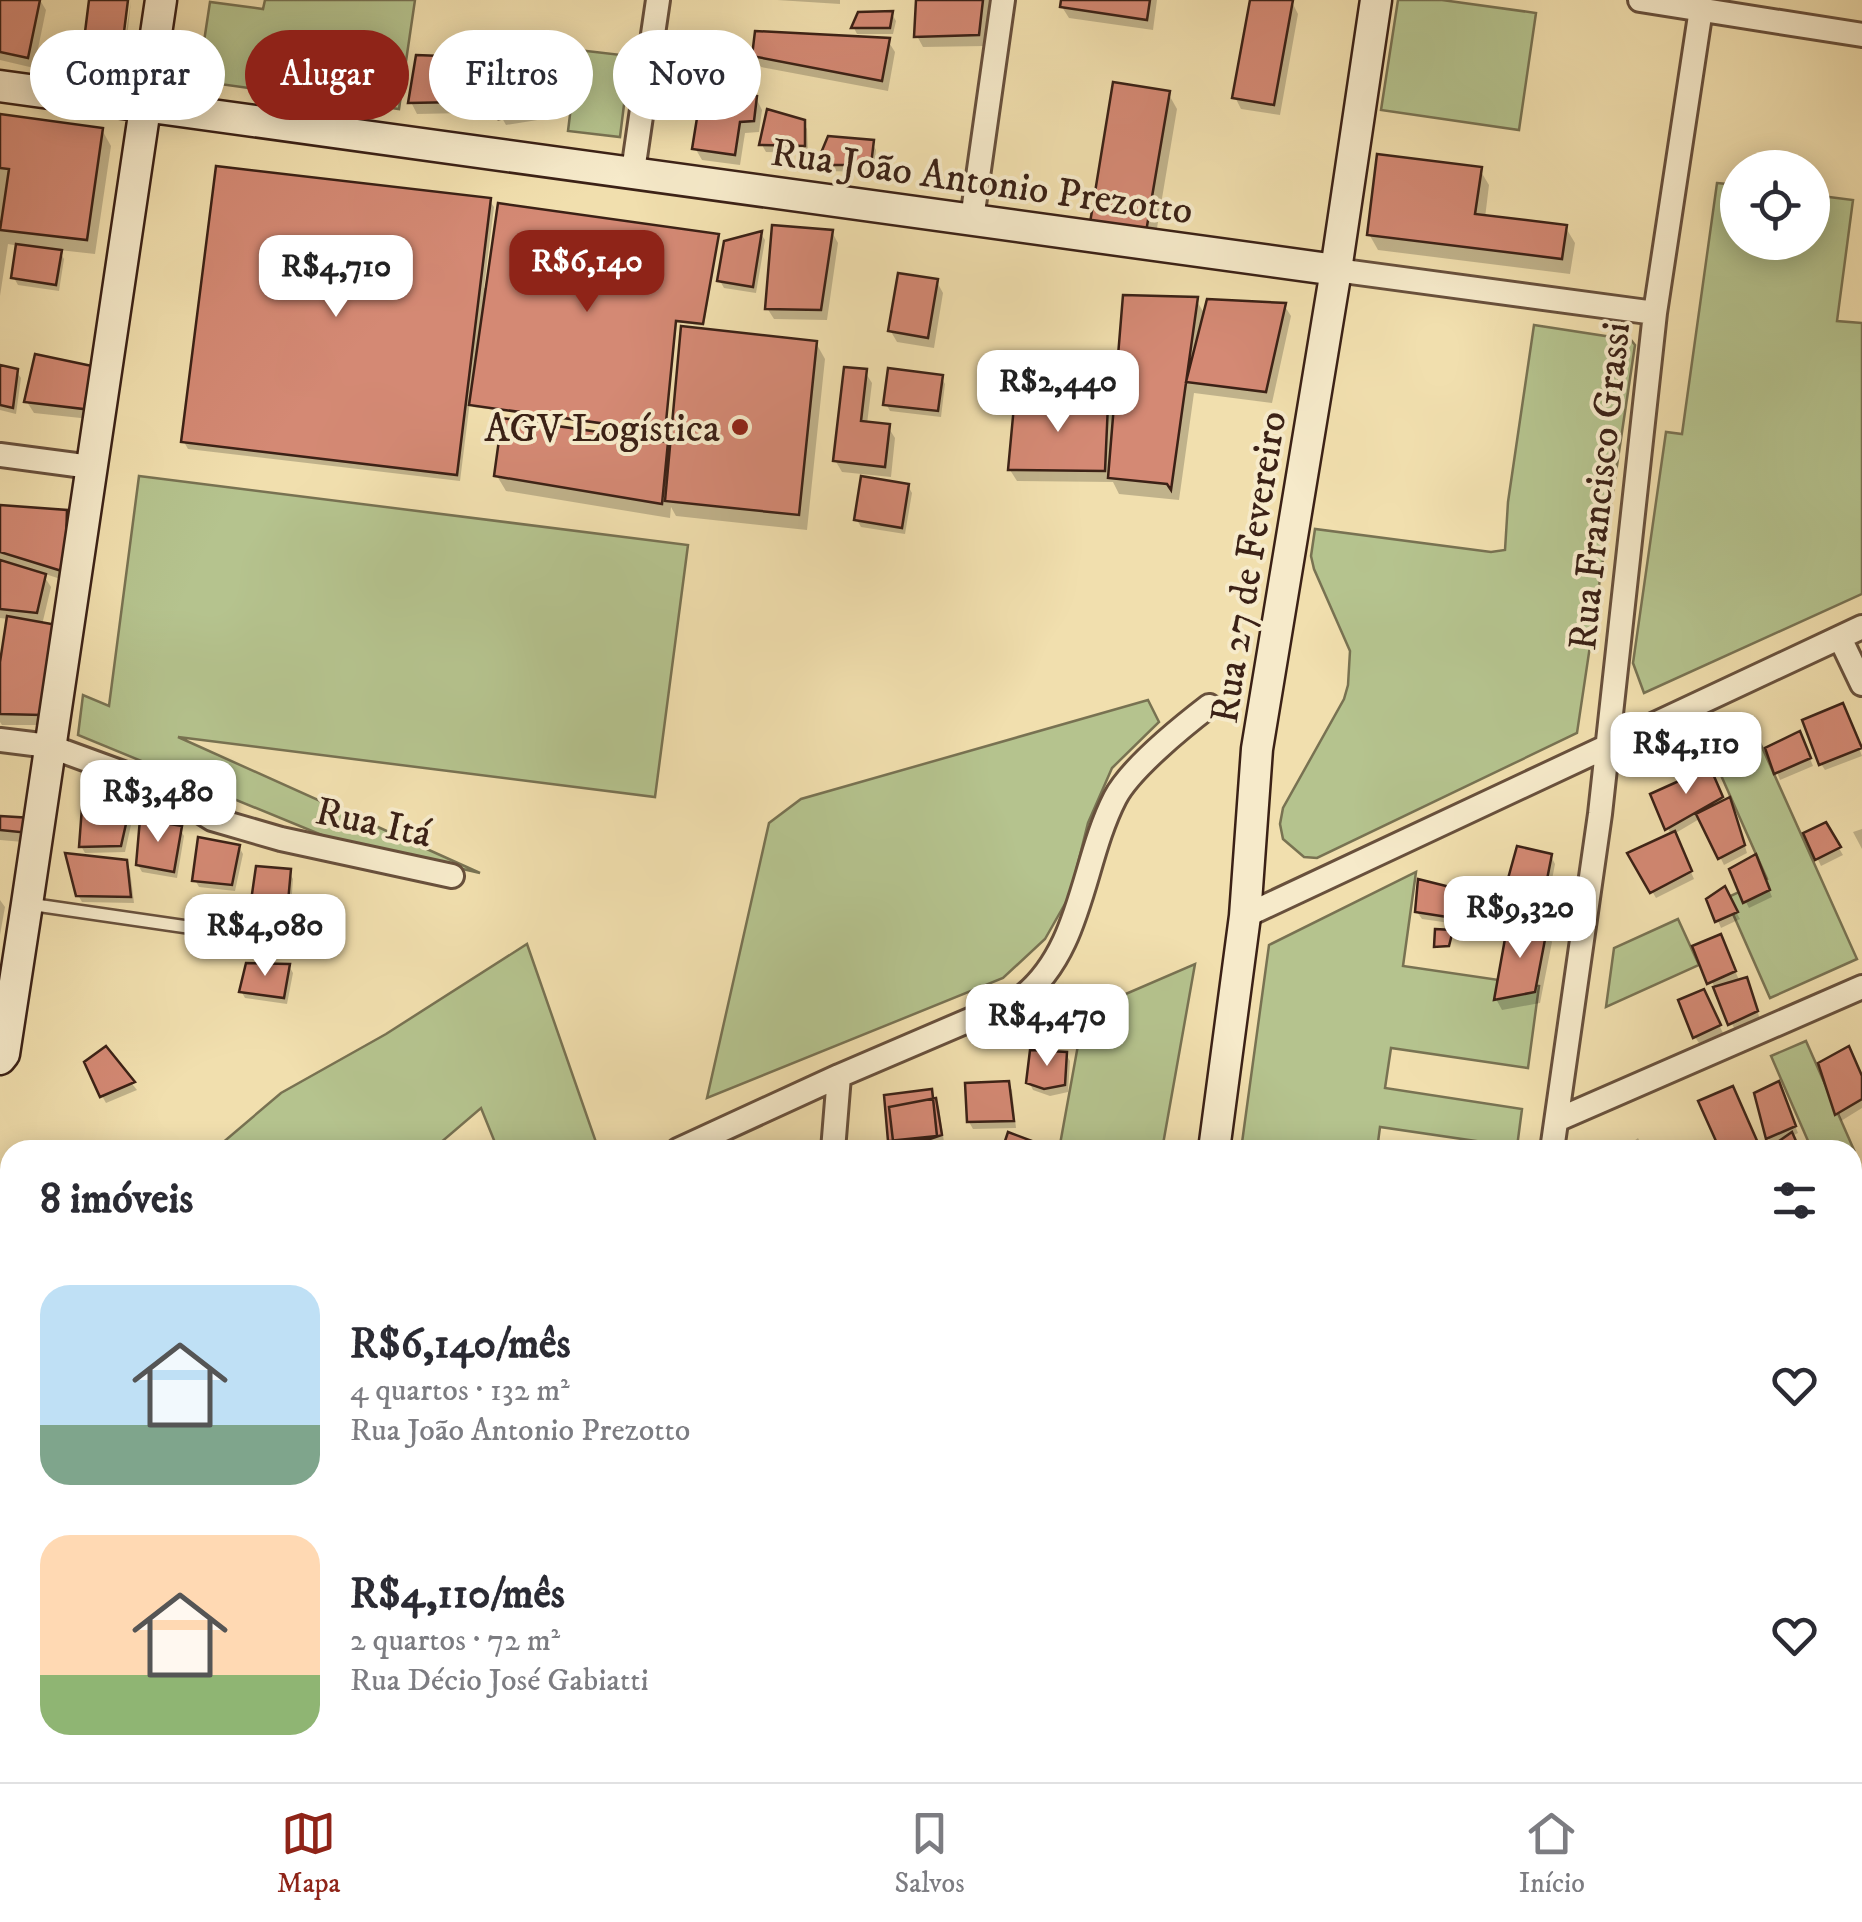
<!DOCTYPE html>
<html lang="pt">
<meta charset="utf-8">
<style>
:root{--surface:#fff;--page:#f7f7f7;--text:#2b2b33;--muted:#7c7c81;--line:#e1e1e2;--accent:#8f2418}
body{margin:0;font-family:"IM FELL DW Pica",serif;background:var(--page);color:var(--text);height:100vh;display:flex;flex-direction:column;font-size:38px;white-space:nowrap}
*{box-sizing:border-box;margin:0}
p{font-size:32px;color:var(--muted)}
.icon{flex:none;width:55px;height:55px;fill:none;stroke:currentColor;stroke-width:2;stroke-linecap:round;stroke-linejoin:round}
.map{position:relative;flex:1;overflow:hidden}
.drawer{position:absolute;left:0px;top:1140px;width:1862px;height:642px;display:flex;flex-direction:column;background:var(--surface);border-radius:30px 30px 0 0;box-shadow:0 5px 25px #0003}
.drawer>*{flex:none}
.guide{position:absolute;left:30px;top:30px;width:1000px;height:90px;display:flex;gap:20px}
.buttons{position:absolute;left:1720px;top:150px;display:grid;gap:20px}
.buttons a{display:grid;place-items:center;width:110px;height:110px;border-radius:50%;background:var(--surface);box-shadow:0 5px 25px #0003;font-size:50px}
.price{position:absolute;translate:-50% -85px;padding:0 22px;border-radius:20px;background:#fff;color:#222;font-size:32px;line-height:65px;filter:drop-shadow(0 2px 5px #0008)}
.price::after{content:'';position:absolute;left:50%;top:60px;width:30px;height:22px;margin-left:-15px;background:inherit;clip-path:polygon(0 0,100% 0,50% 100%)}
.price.current{background:var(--accent);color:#fff}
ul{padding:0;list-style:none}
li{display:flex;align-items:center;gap:30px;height:250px;padding:0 40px}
li span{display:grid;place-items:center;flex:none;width:280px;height:200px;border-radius:30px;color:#555}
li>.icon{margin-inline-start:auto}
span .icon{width:120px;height:120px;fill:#fffc;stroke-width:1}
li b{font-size:42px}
h2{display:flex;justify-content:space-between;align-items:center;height:120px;padding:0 40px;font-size:42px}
.chip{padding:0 35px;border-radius:45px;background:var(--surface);box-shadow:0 5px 25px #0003;font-size:35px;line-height:90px}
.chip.current{background:var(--accent);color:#fff}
.tabs{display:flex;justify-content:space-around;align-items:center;height:140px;border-top:2px solid var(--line);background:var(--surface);font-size:28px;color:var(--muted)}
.tabs a{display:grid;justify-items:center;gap:5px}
.tabs .current{color:var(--accent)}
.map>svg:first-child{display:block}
</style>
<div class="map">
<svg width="1862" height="1782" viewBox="0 0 1862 1782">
<rect width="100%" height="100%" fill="#f1dfae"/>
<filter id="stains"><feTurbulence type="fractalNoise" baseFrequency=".002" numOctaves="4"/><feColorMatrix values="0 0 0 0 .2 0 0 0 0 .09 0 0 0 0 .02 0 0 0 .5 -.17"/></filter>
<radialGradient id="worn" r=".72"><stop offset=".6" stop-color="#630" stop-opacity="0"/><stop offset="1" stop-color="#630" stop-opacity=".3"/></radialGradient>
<path fill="#b5c38e" stroke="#787252" stroke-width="2.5" d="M265,0H415L399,109L198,81L210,2L263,9Z
M1398,0H1442L1536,13L1519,130L1381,110Z
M578,50L630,56L620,137L568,131Z
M1717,183L1737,185L1738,242H1812L1813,195L1853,200L1837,321L1862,323V594L1644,693L1633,663L1666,432L1682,434Z
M1534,325L1631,340L1635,345L1577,733L1317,858L1304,857L1283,839L1280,824L1283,808L1344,699L1348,685L1350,651L1314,569L1311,556L1315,529L1491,552L1505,550L1508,502Z
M139,476L688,545L655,797L178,737L480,873L329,838L78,735L83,695L109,706Z
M1148,700L1159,722L1112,768L1088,823L1070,895L1045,939L1003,978L707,1098L769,823L801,799Z
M1748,716L1857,959L1770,998L1726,898L1767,879L1704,737Z
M1416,872L1403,966L1539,986L1528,1068L1391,1048L1385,1088L1522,1109L1517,1147L1380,1127L1377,1150H1241L1269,945Z
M1678,919L1699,965L1606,1007L1614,948Z
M527,944L597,1145L586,1150H498L481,1108L432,1150H214L281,1093L386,1034Z
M1195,964L1162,1150H1059L1084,1012Z
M1806,1041L1854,1150H1812L1771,1056Z
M1862,1490V1782H1463L1460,1773L1852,1772V1493Z
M0,1522L10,1523V1772H0Z
M894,1773V1772L1058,1773L1036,1782H897Z"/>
<path fill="#0003" d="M0,0H40L46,10L34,68L0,60Z
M91,0H126L120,38H92L88,32Z
M777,0H840V4Z
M919,0H989L985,46L923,47L917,36Z
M1063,0H1157L1153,30L1069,18L1062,7Z
M1253,0L1292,2L1298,14L1280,115L1241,109L1235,97Z
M131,1L127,38H125Z
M892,14L896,21L893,34H857L854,28Z
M888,41L895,52L888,91L761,67L755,56Z
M517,48L521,55L519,84L562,80L566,86L556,117L506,125L502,118L506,86L482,85L478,77Z
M466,59L472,70L466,113L417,114L411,102Z
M1168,93L1177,109L1154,246L1101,238Z
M756,98L762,110L759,132L745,133L740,165L702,160L695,148Z
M0,116L102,130L111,146L95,254L59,250L64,259L59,291L18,285L14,278L19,246L8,244L0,296Z
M803,122L807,129L808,153L766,152L762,145Z
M872,143L876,150L874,172L823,171L819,165Z
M1480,170L1489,185L1485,218L1566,228L1575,243L1570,274L1378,250L1369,234Z
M489,200L494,207L484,288L718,237L704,326L677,322L665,433L473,407L470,401L460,481L188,449L184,442Z
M832,232L838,243L827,320L774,319L767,308Z
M761,234L765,240L756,293L724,288L720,281Z
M937,282L943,293L934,348L897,342L890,330Z
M1196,300L1206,316L1284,305L1291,316L1272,403L1194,393L1179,500L1119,494L1113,482L1017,481L1010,470L1107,406L1115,421Z
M816,343L825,359L807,530L676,516L671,507L670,518L506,491L497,476L504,421L672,445Z
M0,367L16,371L21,378L16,414L0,410Z
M91,368L90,419L34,413L27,402Z
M865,372L872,383L867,424L888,427L895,438L891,477L842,472L835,460Z
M941,377L945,384L941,417L890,411L886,404Z
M908,486L912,493L905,534L861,527L857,520Z
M0,508L66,512L72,524L70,582L42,573L51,587L42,625L48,725H2L0,722V680L9,619L0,618Z
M1846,713L1862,756L1825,770L1821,764Z
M1803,741L1813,766L1780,780L1768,749Z
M1713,777L1724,803L1733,807L1747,853L1724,865L1701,818L1674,834L1694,879L1656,898L1630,854L1671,835L1668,828Z
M0,818L31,820L35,843L0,840Z
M127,818L131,825L125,852L85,853L81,846Z
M1825,825L1843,855L1821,866L1806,834Z
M180,829L184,836L177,878L142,872L138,865Z
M1862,829V849L1853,832Z
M239,847L243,854L235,891L199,887L195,880Z
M1551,856L1555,864L1546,911L1508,910L1504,903Z
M125,862L130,870L134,903L82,902L78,895Z
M1759,864L1772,897L1749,908L1746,902Z
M289,872L293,879L291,908H258L254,901Z
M1724,890L1740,919L1721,928L1709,900Z
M1457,891L1461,899L1457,924L1422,919L1417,912Z
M0,900L5,907L0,935Z
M1545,931L1552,942L1540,1003L1502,1010L1496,999Z
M1723,944L1740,982L1749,987L1760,1019L1735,1030L1696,948Z
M289,966L293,973L287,1004L245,998L241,991Z
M1703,992L1723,1033L1699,1043L1695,1037Z
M105,1050L137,1090L106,1103L102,1096Z
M1066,1054L1070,1061L1068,1092L1050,1096L1033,1090L1029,1082Z
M1821,1064L1862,1079V1108L1841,1121Z
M1007,1083L1012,1090L1016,1128L973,1129L969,1122Z
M1781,1091L1798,1133L1792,1136L1799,1150H1776L1768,1138Z
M931,1092L939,1107L944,1142L895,1147L891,1140Z
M1638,1138L1644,1150H1622Z
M1862,1179V1226L1858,1228L1862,1230V1285L1852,1268V1259L1858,1255L1852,1244V1184Z"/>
<path fill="#d48974" stroke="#3b2116" stroke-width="2.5" d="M0,0H40L28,58L0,52Z
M89,0H128L124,32H85Z
M916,0H983L979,35L914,37Z
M1061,0H1150L1147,20L1060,7Z
M1250,0H1293L1274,105L1232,98Z
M893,11L890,28H851L858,12Z
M755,31L890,38L882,81L752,56Z
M478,43L519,45L516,80L476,78Z
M416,55L467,57L461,102L408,103Z
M564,77L553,111L499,119L504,84Z
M1113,82L1170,91L1146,232L1090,223Z
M702,87L757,96L754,121L740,122L735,155L692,149Z
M767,109L805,120V146L759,145Z
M0,114L103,128L87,240L0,230L9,169L0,168Z
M828,136L874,140L871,165H816Z
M1377,154L1482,167L1475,214L1567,225L1562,259L1367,235Z
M216,166L491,198L457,475L181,442Z
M498,203L719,234L703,324L676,321L665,432L469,405Z
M772,225L833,230L821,310L765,309Z
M762,231L753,287L717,281L724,241Z
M16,244L62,250L56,285L11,278Z
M898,273L938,279L928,338L888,331Z
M1123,295L1198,297L1171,490L1167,484L1108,478Z
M1207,299L1286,303L1266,392L1186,382Z
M681,326L817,341L799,515L665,501Z
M35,354L92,366L84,409L24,402Z
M0,365L18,369L13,408L0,405Z
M844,367L867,369L861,421L890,424L885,467L833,461Z
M888,368L943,375L938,411L883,405Z
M1015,395L1108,404L1105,471L1008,470Z
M502,418L668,442L662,504L494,476Z
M861,476L909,484L902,528L854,520Z
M0,505L67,510L65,572L0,552Z
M0,560L46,574L37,613L0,609Z
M7,616L57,625L42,715L0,714V662Z
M1843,703L1862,748L1819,765L1802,720Z
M1800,731L1811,758L1774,774L1765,748Z
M1710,767L1723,797L1665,830L1650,794Z
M1730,797L1745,845L1718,859L1696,814Z
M82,807L128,815L121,846L79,847Z
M0,816L32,818L29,833L0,830Z
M140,819L182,826L174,872L136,865Z
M1826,822L1841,847L1815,860L1803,833Z
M1675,831L1692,871L1650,893L1627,853Z
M198,837L240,845L232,885L192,881Z
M1517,846L1552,854L1542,905L1501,904Z
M65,853L127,860L131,897L76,896Z
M1756,854L1770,890L1743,903L1729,869Z
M256,866L291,869L288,902L251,901Z
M1418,879L1458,889L1454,918L1415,912Z
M1725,886L1738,912L1715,922L1706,899Z
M1508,922L1547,929L1535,992L1494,1000Z
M1435,929L1453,930L1449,946L1434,947Z
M1721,934L1736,971L1707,984L1692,946Z
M246,963L290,964L284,998L239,992Z
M1747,977L1758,1011L1728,1025L1713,987Z
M1704,989L1721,1025L1693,1038L1678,1000Z
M106,1046L135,1082L100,1097L84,1062Z
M1849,1046L1862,1076V1099L1835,1115L1818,1063Z
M1030,1050L1067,1052L1065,1085L1044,1089L1026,1083Z
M1009,1081L1014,1121L967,1122L965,1083Z
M1779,1081L1796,1126L1766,1139L1754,1093Z
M1733,1086L1758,1143L1750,1150H1720L1698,1101Z
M932,1089L937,1136L888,1141L884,1095Z
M936,1098L942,1135L930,1139L893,1141L889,1107Z
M1008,1132L1032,1141L1029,1150H1002Z
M1792,1132L1800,1150H1773L1772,1146Z
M1862,1176V1217L1852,1222V1181Z
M1862,1228V1268L1852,1250V1231Z
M1286,1772H1317L1320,1782H1289Z"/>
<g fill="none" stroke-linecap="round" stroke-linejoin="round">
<g stroke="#68503c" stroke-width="16">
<path id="lane" d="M29,904L208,930"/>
</g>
<g stroke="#68503c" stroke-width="28">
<path id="street" d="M1640,0L1862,35
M633,171L658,0
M972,219L1003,0
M1336,270L1655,313
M0,455L91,467
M1840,638L1862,684
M0,740L49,746L112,769L161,787L212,819L281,839L452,876
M1245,916L1862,627
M1557,1120L1862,987
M678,1150L839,1076L1021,998C1082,951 1082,862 1115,798C1130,769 1183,726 1209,706
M833,1150L839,1076
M1552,1150L1600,814L1655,313L1701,9
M1852,1322L1862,1318
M0,1457L10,1453
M0,1501L10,1502
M690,1772L693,1782
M862,1772L865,1782
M1256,1772L1259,1782
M217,1782L218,1772
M603,1782L630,1772"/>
</g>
<g stroke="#3b2116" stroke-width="35">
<path id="secondary" d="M0,86L1336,270
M0,1059L4,1054L27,904L161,0
M1214,1150L1245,916L1257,749L1336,270L1376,0
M1130,1782L1131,1772"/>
</g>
<use href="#lane" stroke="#f6eaca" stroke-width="11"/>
<use href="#street" stroke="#f6eaca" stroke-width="22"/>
<use href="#secondary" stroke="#f6eaca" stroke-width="30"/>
</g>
<circle fill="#8f2418" stroke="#f6eaca" stroke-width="4" cx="740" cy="427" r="10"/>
<g text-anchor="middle" stroke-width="8" stroke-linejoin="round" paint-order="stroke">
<g font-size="40" fill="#3b2116" stroke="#f6eaca">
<text transform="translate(982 180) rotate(8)" y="14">Rua João Antonio Prezotto</text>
<text transform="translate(1598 486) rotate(-84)" y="14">Rua Francisco Grassi</text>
<text transform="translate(1247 567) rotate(-81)" y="14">Rua 27 de Fevereiro</text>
<text transform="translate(374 821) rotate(12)" y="14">Rua Itá</text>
</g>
<g font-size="40" fill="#3b2116" stroke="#f6eaca" text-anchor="end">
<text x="720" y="441">AGV Logística</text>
</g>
</g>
<rect width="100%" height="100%" filter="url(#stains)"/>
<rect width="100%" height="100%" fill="url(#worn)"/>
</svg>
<div class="buttons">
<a><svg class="icon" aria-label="locate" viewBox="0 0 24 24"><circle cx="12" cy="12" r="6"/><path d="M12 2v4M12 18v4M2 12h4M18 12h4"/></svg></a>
</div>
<b class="price current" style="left:587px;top:315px">R$6,140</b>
<b class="price" style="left:336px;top:320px">R$4,710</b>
<b class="price" style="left:1058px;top:435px">R$2,440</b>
<b class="price" style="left:1686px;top:797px">R$4,110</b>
<b class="price" style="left:158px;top:845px">R$3,480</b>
<b class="price" style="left:1520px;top:961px">R$9,320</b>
<b class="price" style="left:265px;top:979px">R$4,080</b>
<b class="price" style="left:1047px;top:1069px">R$4,470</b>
<div class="guide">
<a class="chip">Comprar</a>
<a class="chip current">Alugar</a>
<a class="chip">Filtros</a>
<a class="chip">Novo</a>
</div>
<section class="drawer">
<h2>8 imóveis<svg class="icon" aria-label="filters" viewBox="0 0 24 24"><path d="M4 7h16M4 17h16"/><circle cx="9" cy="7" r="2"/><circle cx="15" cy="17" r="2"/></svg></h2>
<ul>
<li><span style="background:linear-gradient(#bfe0f5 70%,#7fa58c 0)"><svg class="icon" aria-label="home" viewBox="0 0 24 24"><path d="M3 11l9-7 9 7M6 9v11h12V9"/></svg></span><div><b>R$6,140/mês</b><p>4 quartos · 132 m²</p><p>Rua João Antonio Prezotto</p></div><svg class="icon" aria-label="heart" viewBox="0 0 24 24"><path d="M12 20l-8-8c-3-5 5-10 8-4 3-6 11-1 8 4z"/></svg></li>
<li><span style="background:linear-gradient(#ffd9b3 70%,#8fb573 0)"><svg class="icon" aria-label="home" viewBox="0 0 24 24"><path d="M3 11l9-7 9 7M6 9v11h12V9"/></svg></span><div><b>R$4,110/mês</b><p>2 quartos · 72 m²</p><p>Rua Décio José Gabiatti</p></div><svg class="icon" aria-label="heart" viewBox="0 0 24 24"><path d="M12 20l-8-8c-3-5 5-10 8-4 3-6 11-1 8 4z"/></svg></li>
</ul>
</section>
</div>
<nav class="tabs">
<a class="current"><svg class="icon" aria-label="map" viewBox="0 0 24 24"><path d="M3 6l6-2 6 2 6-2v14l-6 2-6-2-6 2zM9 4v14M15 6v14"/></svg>Mapa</a>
<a><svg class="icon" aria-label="saved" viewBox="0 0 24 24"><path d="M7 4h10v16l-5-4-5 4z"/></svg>Salvos</a>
<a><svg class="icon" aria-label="home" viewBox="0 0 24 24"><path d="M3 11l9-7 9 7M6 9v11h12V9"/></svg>Início</a>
</nav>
